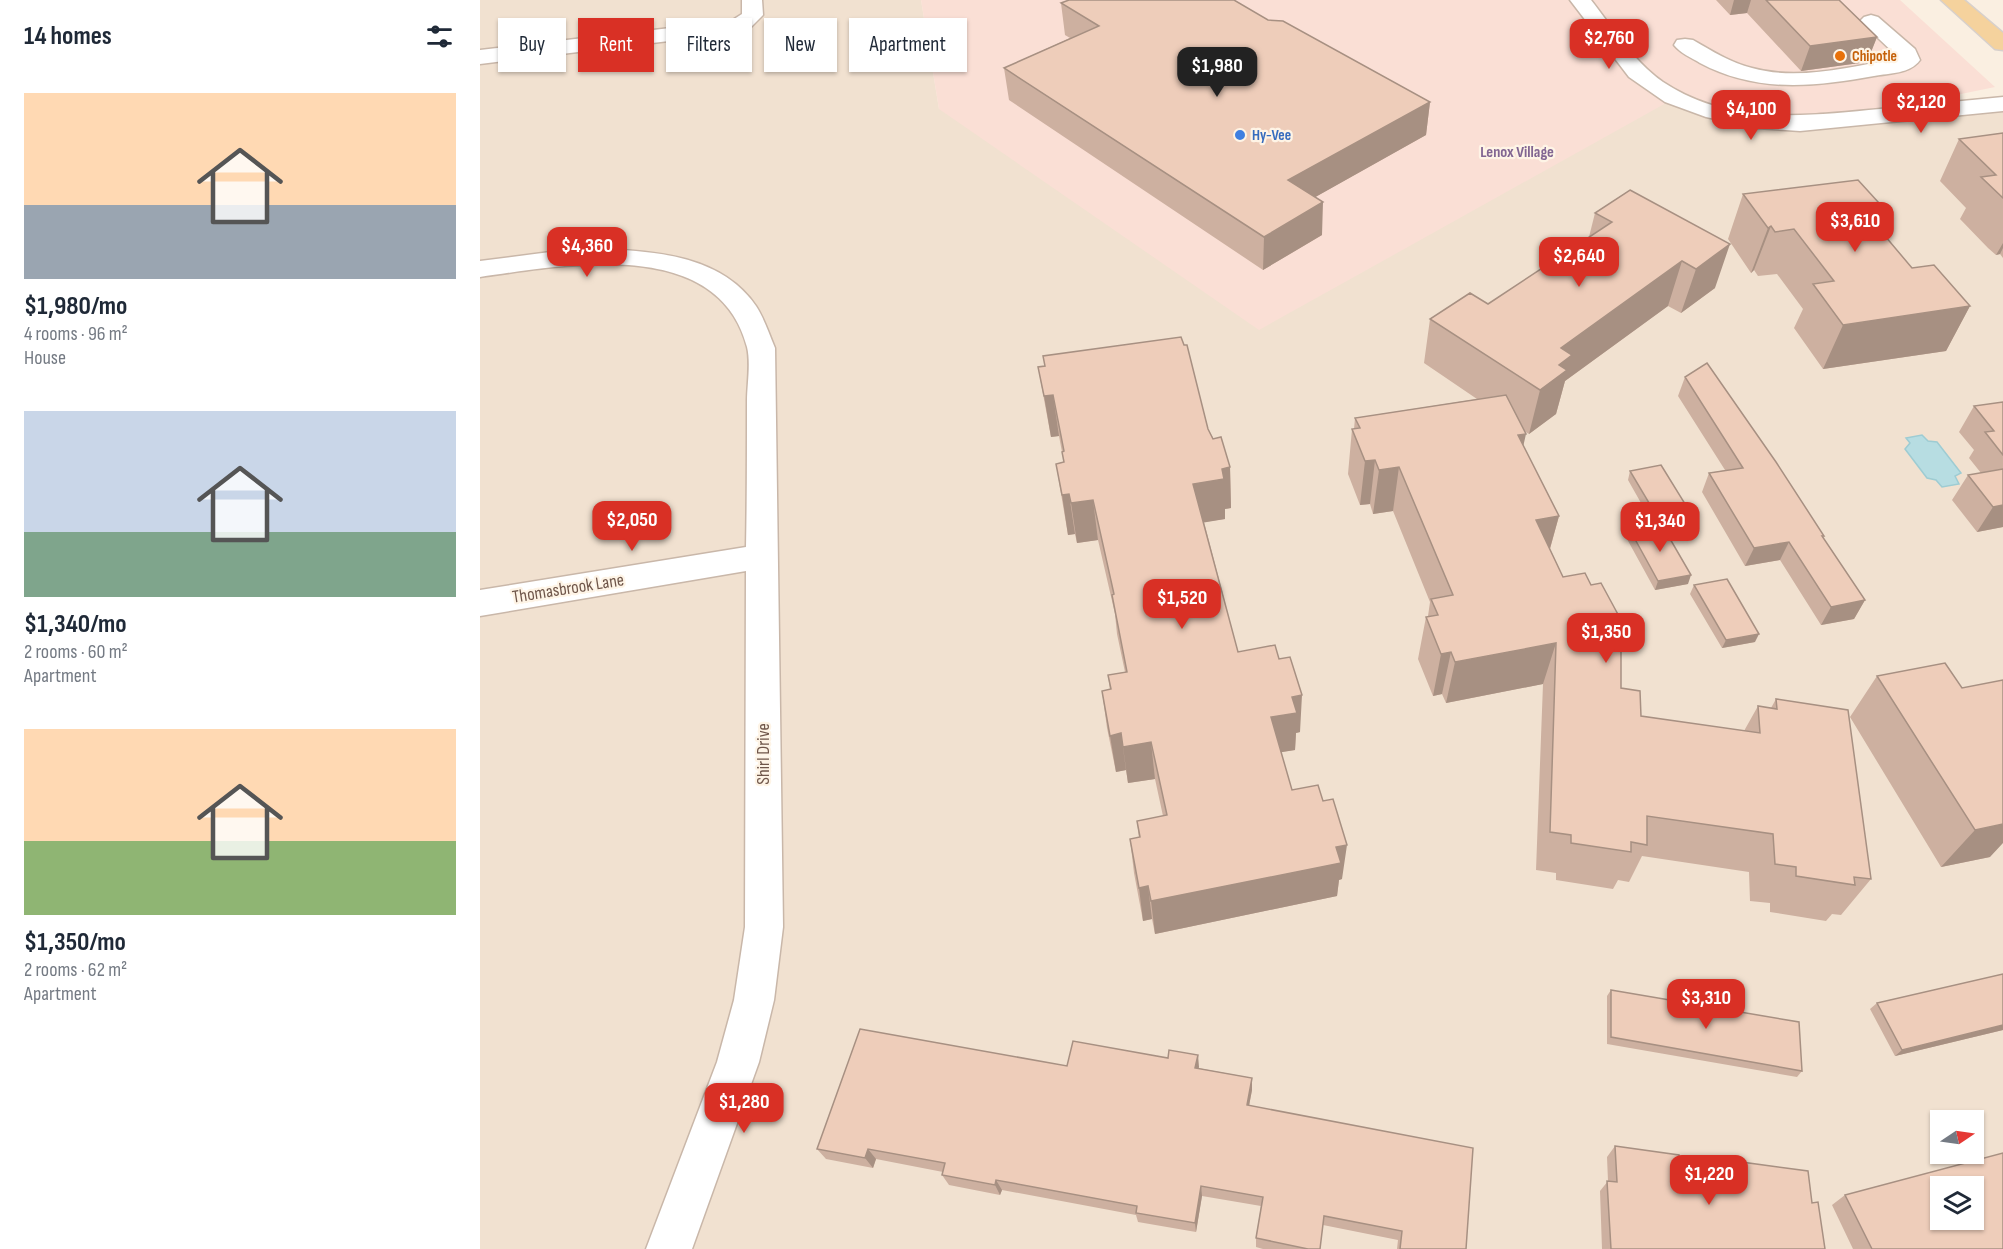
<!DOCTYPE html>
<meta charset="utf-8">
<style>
:root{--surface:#fff;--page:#f2f2f3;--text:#1f2937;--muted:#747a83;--accent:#d93025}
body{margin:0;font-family:"Sofia Sans Condensed",sans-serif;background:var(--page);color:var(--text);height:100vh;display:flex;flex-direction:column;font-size:22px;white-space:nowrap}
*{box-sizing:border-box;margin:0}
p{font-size:20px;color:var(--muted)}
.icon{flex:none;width:33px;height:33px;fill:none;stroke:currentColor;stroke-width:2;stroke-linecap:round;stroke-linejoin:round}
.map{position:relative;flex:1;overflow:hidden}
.sheet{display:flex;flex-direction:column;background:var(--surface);width:480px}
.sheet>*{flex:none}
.hud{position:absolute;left:18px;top:18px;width:570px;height:54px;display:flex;gap:12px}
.needle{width:39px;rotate:77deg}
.fabs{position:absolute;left:1450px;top:1110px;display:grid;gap:12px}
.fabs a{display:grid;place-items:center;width:54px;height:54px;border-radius:0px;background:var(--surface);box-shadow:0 2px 4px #0004;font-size:30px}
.price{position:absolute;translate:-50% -51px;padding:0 14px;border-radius:12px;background:var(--accent);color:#fff;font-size:20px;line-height:39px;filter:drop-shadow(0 2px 3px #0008)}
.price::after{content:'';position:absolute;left:50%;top:36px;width:18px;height:14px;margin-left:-9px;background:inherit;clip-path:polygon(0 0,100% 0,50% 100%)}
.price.current{background:#222;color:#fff}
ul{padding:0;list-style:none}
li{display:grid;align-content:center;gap:12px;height:318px;padding:0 24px}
li span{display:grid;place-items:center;height:186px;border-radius:0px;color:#555}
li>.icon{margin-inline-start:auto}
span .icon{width:108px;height:108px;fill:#fffc;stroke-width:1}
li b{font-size:26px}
h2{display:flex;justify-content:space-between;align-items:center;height:72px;padding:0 24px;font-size:26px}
.pill{padding:0 21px;border-radius:0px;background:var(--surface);box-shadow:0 2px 4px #0004;font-size:21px;line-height:54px}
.pill.current{background:var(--accent);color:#fff}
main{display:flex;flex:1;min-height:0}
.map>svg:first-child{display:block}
</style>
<main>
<section class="sheet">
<h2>14 homes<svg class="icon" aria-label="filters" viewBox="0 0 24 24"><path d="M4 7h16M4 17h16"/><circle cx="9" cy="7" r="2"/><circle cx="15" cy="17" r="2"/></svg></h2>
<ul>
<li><span style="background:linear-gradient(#ffd9b3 60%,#9aa5b1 0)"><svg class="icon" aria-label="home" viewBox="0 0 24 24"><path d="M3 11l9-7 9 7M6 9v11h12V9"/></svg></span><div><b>$1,980/mo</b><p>4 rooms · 96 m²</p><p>House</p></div></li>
<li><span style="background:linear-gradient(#c9d6e8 65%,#7fa58c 0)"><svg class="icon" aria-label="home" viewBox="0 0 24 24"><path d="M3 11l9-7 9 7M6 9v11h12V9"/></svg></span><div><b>$1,340/mo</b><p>2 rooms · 60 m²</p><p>Apartment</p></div></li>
<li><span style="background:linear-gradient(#ffd9b3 60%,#8fb573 0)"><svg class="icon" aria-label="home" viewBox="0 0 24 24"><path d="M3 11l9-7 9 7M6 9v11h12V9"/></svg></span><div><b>$1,350/mo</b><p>2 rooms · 62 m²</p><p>Apartment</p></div></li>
</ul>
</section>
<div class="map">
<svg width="1523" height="1249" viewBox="0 0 1523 1249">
<rect width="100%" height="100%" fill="#faefe1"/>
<path fill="#f1e1d0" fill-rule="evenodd" d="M0,0H441L459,109L1195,98L1256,118L1523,104V1249H0ZM1461,1120H1494V1154H1461ZM1461,1186H1494V1220H1461Z"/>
<path fill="#fadfd5" d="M441,0H1420L1515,87L1355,120L1288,123L1195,98L779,330L459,109Z"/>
<path fill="#b7dde2" stroke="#9eccd3" stroke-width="1.5" d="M1442,435L1448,441L1457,442L1481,473L1475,476L1479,484L1462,487L1456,480L1447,478L1425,449L1430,443L1426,438Z"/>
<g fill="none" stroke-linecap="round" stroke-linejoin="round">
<g stroke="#c9b7a9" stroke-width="3">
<path id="minor" d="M262,0H282L283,15L270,28L255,33L0,64V50L251,21L262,14Z
M1090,0H1111C1133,28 1153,61 1183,82C1249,126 1326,116 1400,109C1441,105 1482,101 1523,97V111L1320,131L1277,128L1226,117L1185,102L1149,77Z
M1391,15L1398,17L1435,49L1440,60C1430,74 1410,73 1394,76C1334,87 1276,93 1220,63C1212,58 1200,53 1194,45L1197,40L1205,39L1213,40C1232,51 1251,63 1272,68C1318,81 1369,67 1416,59L1417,56L1380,21L1384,17Z
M121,249C176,251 242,256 276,306C284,318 289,334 295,348L303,927L294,1000L279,1062L212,1249H166L237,1062L254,1000L265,927L266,571L0,616V590L266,547C267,498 267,450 267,401C267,385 271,363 267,347C238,235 84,265 0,277V261L78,251Z"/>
</g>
<g stroke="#d7d0cc" stroke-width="3">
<path id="major" d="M1461,0H1484L1523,33V50L1515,49Z"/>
</g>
<use href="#minor" fill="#fff" fill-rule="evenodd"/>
<use href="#major" fill="#f5d29d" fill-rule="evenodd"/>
</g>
<path fill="#cdb0a0" d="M1236,0H1359L1397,37L1387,62L1321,71L1267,13L1250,15Z
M581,3L788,20L950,102L946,135L835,197L842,235L783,270L529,100L524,68L590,38L585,35Z
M1523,133V258L1520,254L1516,255L1508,248L1480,219L1486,208L1460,181L1479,139Z
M1150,190L1235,288L1201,313L1188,306L1085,381L1076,414L1049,434L1044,431L1043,446L1079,516L1070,549L1083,577L1135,635L1141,688L1161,716L1264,731L1278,706L1291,708L1296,699L1391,879L1361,915L1352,914L1346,921L1290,912V903L1270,901L1269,872L1162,856L1149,882L1138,880L1133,889L1076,880V873L1056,870L1063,684L966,703L962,694L953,696L938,659L946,617L948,616L950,602L913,511L893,514L890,504L880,505L868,474L872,429H874L875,418L997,399L944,363L950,319L1008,304L1109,237L1115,213Z
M1263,194L1409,214L1401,232L1432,268L1490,306L1466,351L1343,369L1314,328L1323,309L1297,274L1278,276L1274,270L1271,273L1248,239Z
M563,356L728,429L750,467L751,508L745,509V519L724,522L758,652L820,732L816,733L815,750L801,752L812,790L862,879L859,880L857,896L675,934L672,919L663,921L654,873L650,839L659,838L657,821L683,816L675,779L648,783L646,770L636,772L627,728L622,691L630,690L628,675L645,672L637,634L635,614L618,540L597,543L595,534L588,535L576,464L584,462L582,452L579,436L571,437L558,367L565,366Z
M1205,377L1343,538L1385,600L1374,619L1341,625L1300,560L1265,566L1222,492L1229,473L1245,470L1198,396Z
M1523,402V527L1497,532L1472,500L1488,475L1501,473L1489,458L1494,450L1479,432L1494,406Z
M1150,471L1210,512L1206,521L1182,525L1208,584L1175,590L1147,539L1150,530L1174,526L1148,480Z
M1214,585L1275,642L1242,648L1210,594Z
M1465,663L1510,857L1461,867L1370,717L1397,676Z
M1523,974V1030L1415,1056L1390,1009L1397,1003Z
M1131,990L1322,1071L1317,1077L1127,1044V996Z
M587,1066L718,1068L772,1078V1090L769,1106L986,1249H917L918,1240L843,1225L840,1249H783L776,1247V1238L781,1206L722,1196L716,1232L658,1222L656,1215L522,1190L520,1195L469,1185L462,1175L463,1172L396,1159L393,1168L346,1159L337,1149Z
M1135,1146L1199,1163L1253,1170L1261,1162L1332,1203L1345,1249H1122L1120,1191L1128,1181L1127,1157Z
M1365,1195L1523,1249H1373L1352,1205Z"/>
<path fill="#a79082" d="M1254,0H1271L1267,13L1250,15Z
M1397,37L1387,62L1321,71L1330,46Z
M950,102L946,135L807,213L808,180Z
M843,202L842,235L783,270L784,237Z
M1409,214L1389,259V217Z
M1291,226L1274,270L1271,273L1288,228Z
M1523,243V248L1520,254L1516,255Z
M1250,244L1235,288L1201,313L1216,269Z
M1202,261L1188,306L1085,381L1076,414L1049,434L1060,390L1081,348Z
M1490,306L1466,351L1343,369L1363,325Z
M573,395L579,436L571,437L564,396Z
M1046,434L1036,478L1038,435Z
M895,460L890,504L880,505L885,461Z
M750,467L751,508L745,509V519L715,524L713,484L742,469Z
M919,467L913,511L893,514L899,470Z
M589,494L595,534L588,535L582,495Z
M613,500L618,540L597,543L591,503Z
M1523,505V527L1497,532L1513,507Z
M1210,512L1206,521L1174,526L1178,518Z
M1079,516L1067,559L1056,520Z
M1309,542L1300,560L1265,566L1274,548Z
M1211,575L1208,584L1175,590L1178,581Z
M1385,600L1374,619L1341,625L1351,607Z
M1141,620L1125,662L1129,623Z
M1279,634L1275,642L1242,648L1246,640Z
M1076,643L1063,684L966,703L975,662Z
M971,652L962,694L953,696L961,654Z
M822,695L820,732L816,733L815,750L790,754L791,717L812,697Z
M641,733L646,770L636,772L630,736Z
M671,742L675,779L648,783L643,747Z
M1523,824V843L1510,857L1461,867L1495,830Z
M867,845L862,879L859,880L857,896L675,934L671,901L856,847Z
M668,886L672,919L663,921L659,888Z
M1523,1025V1030L1415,1056L1422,1050Z
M718,1055L719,1067L716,1080L715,1068Z
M772,1078V1090L767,1116V1105Z
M388,1149L396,1159L393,1168L385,1158Z
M516,1180L522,1190L520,1195L515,1185Z
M721,1186L722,1196L716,1232L715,1223Z"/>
<path fill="#eecdba" stroke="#a79082" stroke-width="1.5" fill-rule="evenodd" d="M589,0H754L788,20L803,21L950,102L808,180L843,202L784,237L524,68L619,26L581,3Z
M1286,0H1359L1397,37L1330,46Z
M1523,133V198L1501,177L1516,175L1479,139Z
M1378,180L1409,214L1389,217L1432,268L1454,265L1490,306L1363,325L1333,284L1354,281L1314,229L1295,232L1291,226L1288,228L1263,194Z
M1150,190L1250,244L1216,269L1202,261L1081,348L1092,355L1079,365L1087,370L1060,390L950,319L990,293L1008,304L1132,222L1115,213Z
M701,337L704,345H707L728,429L733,439L741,437L750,467L742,469L744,479L713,484L758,652L795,645L799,659L810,657L822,695L812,697L817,713L791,717L812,790L838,785L843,801L853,799L867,845L856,847L861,863L671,901L668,886L659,888L650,839L660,837L657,821L687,815L671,742L643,747L641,733L630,736L622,691L631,689L628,675L647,672L632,595L634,594L613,500L591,503L589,494L582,495L576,464L584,462L582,452L584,451L573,395L564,396L558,367L565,366L563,356Z
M1227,363L1296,462L1344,536H1342L1385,600L1351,607L1309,542L1274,548L1229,473L1263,468L1205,377Z
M1026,395L1046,434L1038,435L1079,516L1056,520L1083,577L1105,573L1111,585L1121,583L1141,620L1129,623L1141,647V688L1160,691L1161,716L1280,733L1278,706L1297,709L1296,699L1368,710L1391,879L1374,877L1375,885L1316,876V867L1295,864L1293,834L1167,816V845L1151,842V852L1091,843V835L1070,832L1076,643L975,662L971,652L961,654L946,617L958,615L951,599L973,595L919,467L899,470L895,460L885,461L872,429L880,428L875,418Z
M1523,402V455L1505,432L1514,431L1494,406Z
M1181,465L1210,512L1178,518L1150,471Z
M1523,469V505L1513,507L1488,475Z
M1182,525L1211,575L1178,581L1150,530Z
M1247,579L1279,634L1246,640L1214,585Z
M1465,663L1482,688L1523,680V824L1495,830L1397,676Z
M1523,974V1025L1422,1050L1397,1003Z
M1131,990L1319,1022L1322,1071L1131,1037Z
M380,1029L587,1066L593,1041L688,1058L689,1050L718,1055L715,1068L772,1078L767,1105L993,1148L986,1249H920L922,1231L844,1216L840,1249H828L776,1238L783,1197L721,1186L715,1223L656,1213L657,1206L516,1180L515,1185L462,1175L465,1163L388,1149L385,1158L337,1149Z
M1135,1146L1199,1155V1163L1263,1171L1261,1162L1328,1171L1332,1203L1338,1202L1345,1249H1131L1127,1181L1137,1182Z
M1523,1153V1249H1392L1365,1195ZM1461,1186H1494V1220H1461Z"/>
<circle fill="#e8710a" stroke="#fef4e6" stroke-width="2" cx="1360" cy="56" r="6"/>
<circle fill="#3f7fe0" stroke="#fef4e6" stroke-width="2" cx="760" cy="135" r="6"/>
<g text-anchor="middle" stroke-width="4.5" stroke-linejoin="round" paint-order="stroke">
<g font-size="15" font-weight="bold" fill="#c56008" stroke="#fef4e6" text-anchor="start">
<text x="1372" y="61">Chipotle</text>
</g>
<g font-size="15" font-weight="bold" fill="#366cbe" stroke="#fef4e6" text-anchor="start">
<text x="772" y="140">Hy-Vee</text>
</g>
<g font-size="16" font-weight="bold" fill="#826692" stroke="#fef4e6">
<text x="1037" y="157">Lenox Village</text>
</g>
<g font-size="18" fill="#6f564a" stroke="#fef4e6">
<text transform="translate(88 588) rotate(-9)" y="6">Thomasbrook Lane</text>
<text transform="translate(283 754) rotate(-90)" y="6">Shirl Drive</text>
</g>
</g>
</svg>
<div class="fabs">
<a><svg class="needle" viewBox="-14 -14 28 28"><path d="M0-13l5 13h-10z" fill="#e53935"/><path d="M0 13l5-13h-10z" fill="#747a83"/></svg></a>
<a><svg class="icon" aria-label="layers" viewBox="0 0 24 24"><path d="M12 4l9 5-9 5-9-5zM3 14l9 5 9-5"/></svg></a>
</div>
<b class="price" style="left:1129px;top:70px">$2,760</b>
<b class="price current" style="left:737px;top:98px">$1,980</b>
<b class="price" style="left:1441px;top:134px">$2,120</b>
<b class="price" style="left:1271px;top:141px">$4,100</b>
<b class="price" style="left:1375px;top:253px">$3,610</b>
<b class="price" style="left:107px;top:278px">$4,360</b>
<b class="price" style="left:1099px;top:288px">$2,640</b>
<b class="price" style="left:152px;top:552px">$2,050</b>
<b class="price" style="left:1180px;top:553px">$1,340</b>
<b class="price" style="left:702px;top:630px">$1,520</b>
<b class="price" style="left:1126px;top:664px">$1,350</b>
<b class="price" style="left:1226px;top:1030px">$3,310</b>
<b class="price" style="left:264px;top:1134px">$1,280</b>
<b class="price" style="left:1229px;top:1206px">$1,220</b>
<div class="hud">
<a class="pill">Buy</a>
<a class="pill current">Rent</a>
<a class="pill">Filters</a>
<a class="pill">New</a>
<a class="pill">Apartment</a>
</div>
</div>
</main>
